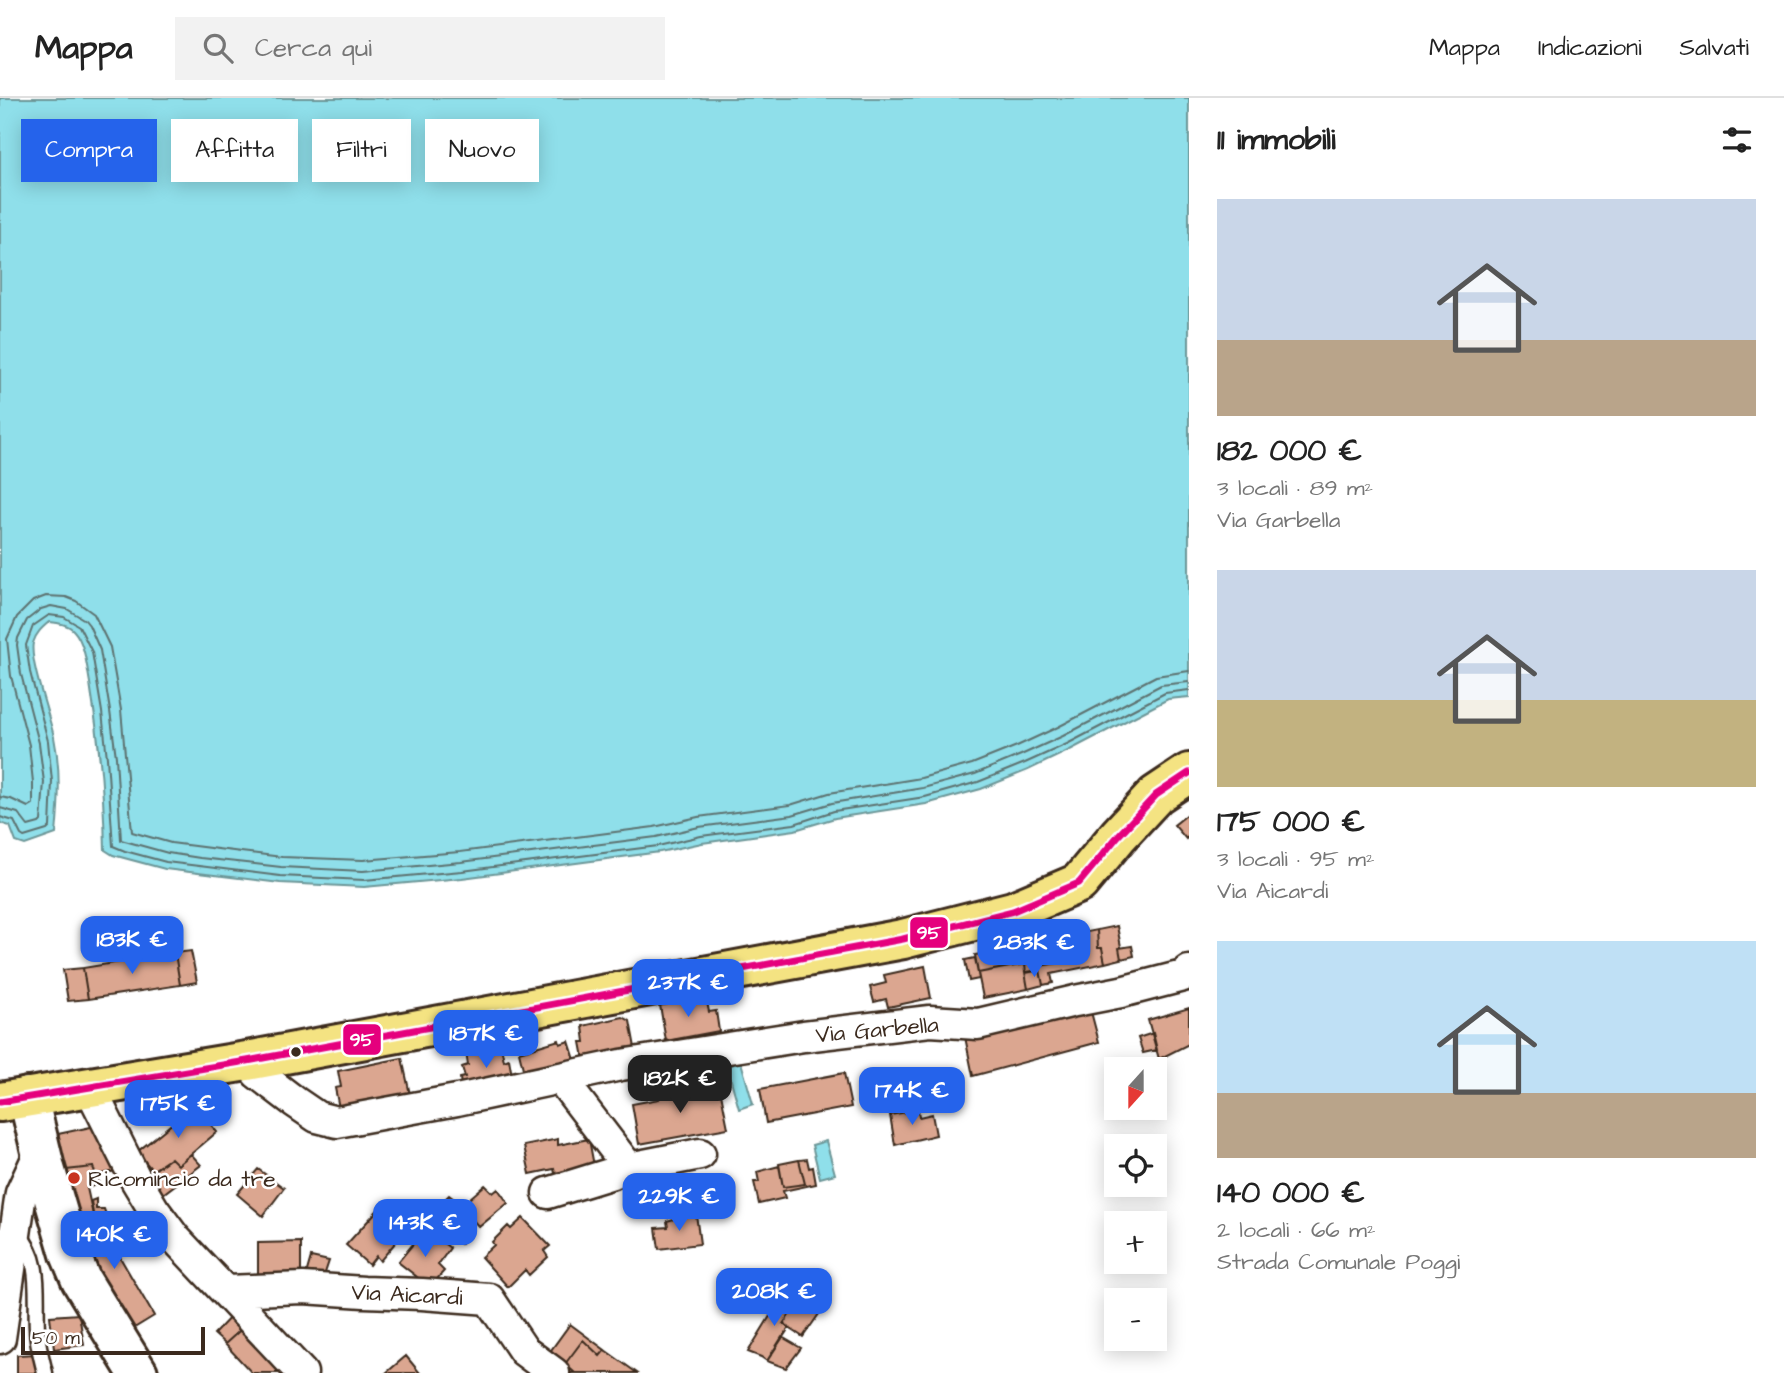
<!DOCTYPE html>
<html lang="it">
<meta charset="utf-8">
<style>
:root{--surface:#fff;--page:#f2f2f2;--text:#222;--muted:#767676;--line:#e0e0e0;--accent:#2563eb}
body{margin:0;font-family:"Architects Daughter",sans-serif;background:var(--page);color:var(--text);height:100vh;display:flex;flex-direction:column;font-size:26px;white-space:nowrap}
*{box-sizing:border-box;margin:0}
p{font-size:23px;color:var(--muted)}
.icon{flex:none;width:38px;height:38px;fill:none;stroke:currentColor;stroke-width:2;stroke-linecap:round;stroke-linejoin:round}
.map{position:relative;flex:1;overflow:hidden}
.drawer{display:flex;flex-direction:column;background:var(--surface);width:595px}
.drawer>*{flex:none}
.top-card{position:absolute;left:21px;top:21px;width:665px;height:63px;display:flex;gap:14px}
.needle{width:46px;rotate:201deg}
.fabs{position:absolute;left:1104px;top:959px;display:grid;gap:14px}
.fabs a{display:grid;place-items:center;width:63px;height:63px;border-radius:0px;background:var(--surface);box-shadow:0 4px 18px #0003;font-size:35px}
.scale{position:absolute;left:21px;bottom:18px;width:184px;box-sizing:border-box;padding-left:7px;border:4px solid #3b2a1e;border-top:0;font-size:19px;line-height:24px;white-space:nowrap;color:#3b2a1e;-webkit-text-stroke:5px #fff;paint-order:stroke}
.price{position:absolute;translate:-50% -60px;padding:0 16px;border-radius:14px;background:var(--accent);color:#fff;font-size:23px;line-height:46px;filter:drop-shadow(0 2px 4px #0008)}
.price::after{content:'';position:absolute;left:50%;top:42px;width:21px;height:16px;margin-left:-10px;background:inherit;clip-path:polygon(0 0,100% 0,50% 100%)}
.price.selected{background:#222;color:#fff}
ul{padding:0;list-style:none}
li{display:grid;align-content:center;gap:14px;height:371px;padding:0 28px}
li span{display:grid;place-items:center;height:217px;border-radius:0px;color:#555}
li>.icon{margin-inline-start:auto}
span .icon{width:126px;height:126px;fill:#fffc;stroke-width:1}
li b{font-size:30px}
h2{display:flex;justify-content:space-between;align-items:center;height:84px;padding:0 28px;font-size:30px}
.tag{padding:0 24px;border-radius:0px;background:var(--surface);box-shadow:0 4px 18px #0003;font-size:24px;line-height:63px}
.tag.selected{background:var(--accent);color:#fff}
header{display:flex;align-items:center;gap:42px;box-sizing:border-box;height:98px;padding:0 35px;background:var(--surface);border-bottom:2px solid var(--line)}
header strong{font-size:33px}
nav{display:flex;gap:38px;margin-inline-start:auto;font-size:24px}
.search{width:490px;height:63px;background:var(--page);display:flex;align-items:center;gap:18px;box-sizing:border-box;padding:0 24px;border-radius:0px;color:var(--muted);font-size:26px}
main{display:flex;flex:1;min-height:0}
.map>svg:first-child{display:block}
</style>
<header>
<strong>Mappa</strong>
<div class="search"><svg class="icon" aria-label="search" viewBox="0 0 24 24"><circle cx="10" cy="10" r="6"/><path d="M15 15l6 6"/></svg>Cerca qui</div>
<nav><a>Mappa</a><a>Indicazioni</a><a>Salvati</a></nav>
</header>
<main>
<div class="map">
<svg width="1189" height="1275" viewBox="0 0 1189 1275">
<rect width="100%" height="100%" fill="#fff"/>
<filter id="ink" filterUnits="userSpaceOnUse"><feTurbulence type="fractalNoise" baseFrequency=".0143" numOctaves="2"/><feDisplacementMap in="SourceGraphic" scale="14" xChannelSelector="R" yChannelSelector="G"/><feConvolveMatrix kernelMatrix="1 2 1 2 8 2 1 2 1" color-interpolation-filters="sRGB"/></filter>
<g filter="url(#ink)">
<path fill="#8fdfea" stroke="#6d9798" stroke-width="2" d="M0,0H1189V599L1168,601L1070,652L1028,672L981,691L926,706L835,720L795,732L702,745L660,754L462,780L364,789L280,785L198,775L165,771L113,757L105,752C104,696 99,640 90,585C87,570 85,545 74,533C68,526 58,525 49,524C42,530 36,535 33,545C29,562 50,619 54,639C61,672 59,704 56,736L25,747L16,744L10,728L0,725Z
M741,964L753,1006L739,1011L727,968Z
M826,1043L835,1076L820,1080L812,1047Z
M659,1080L663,1098L625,1106L623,1087Z"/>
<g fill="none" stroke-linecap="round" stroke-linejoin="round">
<path stroke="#5d7270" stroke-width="2" d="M0,699L11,701L28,709L33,706V684L29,647L11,578L7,541L17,519L33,503L46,498L66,499L76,503L94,516L110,549L121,612L132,734L171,745L241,754L282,759L363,762L460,754L654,729L698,719L790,707L829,695L921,680L972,666L1017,648L1058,629L1156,578L1189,573
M0,710L18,715L28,728L39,725L41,723L44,684L39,645L21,576L17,547L18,540L27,522L41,511L51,508L67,511L85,522L89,527L100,552L110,613L116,659L121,742L168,755L200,760L281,769L363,773L461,764L656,739L699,729L792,717L832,705L923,690L975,676L1021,657L1063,638L1161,587L1189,584
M0,719L14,723L21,737L24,739L47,732L50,729L52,683L48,643L30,574L26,547L33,528L49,517L64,519L79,528L92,554L102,614L107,660L113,748L125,753L166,764L199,768L280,778L364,782L462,773L658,748L701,738L794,726L834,713L925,699L978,684L1025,665L1067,646L1165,595L1189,592"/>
</g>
<path fill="#dba690" stroke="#3b2a1e" stroke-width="2" d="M1189,715V738L1186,741L1174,727Z
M1117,828L1121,849L1119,850L1121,861L1105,865L1102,850H1098L1097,832Z
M1097,832L1098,850H1102L1105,865L1051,876L1053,885L1043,887L1039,868L1065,864L1063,851L1054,852L1052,841Z
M1052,841L1054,852L1063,851L1065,864L1039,868L1040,872L1026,875L1025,866L978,875L975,857Z
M1132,848L1134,858L1121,861L1119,850Z
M191,853L197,884L180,887L175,855Z
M175,855L180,887L88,901L83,870Z
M975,860L979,881L969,883L965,862Z
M1025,866L1026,875L1025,874L1028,891L983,900L978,875Z
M925,868L931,900L888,909L886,901L874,904L870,889L886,885L884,877Z
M83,870L88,901L68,903L63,872Z
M1040,872L1043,887L1028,891L1025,874Z
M706,899L709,914L716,913L719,933L666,943L660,907Z
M1090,910L1099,944L973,978L965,939Z
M1189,910V946L1159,961L1148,922Z
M623,919L630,923L636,955L585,965L581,944H585L583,928Z
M1153,935L1157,952L1143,955L1138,940Z
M559,942L560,946L569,943L577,968L525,979L519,954Z
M501,948L504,963L509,961L513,984L462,994L460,980L465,979L462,969L468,967L466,954Z
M402,960L411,1001L340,1015L335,990L341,989L338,973Z
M844,975L851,1009L766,1025L760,991Z
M720,990L728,1030L639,1046L632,1006L659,1001L658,998L693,992V994Z
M195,1007L217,1034L178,1067L171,1060L153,1073L137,1054Z
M918,1012L919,1019L932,1016L936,1037L895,1047L890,1017Z
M105,1026L116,1073L96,1077L93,1069L66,1072L58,1036Z
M558,1041V1047L589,1041L594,1068L555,1075L554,1071L530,1076L524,1048Z
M191,1056L201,1067L159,1099L143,1079L171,1060L178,1067Z
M807,1061L809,1070L813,1069L816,1086L783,1093L785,1100L759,1106L754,1084H759L757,1074L779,1068L783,1089L805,1086L799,1062Z
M799,1062L805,1086L783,1089L779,1066Z
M93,1069L99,1086L87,1090L94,1122L76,1125L66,1072Z
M258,1071L284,1090L263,1118L237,1096Z
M485,1087L493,1095L498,1091L508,1105L479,1129L471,1120L466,1126L472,1133L460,1146L431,1119L439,1111L438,1108L449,1097L462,1107Z
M96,1101V1111H104L121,1161L154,1218L126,1235L76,1125L94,1122L91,1103Z
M385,1104L411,1126L380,1163L376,1158L369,1167L346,1147Z
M696,1116L700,1146L659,1151L656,1130L668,1129L667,1123L674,1121V1119Z
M523,1120L550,1148L544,1153L548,1159L529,1177L525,1172L508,1189L481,1159L494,1147L492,1144L508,1128L511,1131Z
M423,1134L432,1143L436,1139L450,1150L438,1167L444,1173L430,1189L398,1164Z
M301,1144V1181L258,1180V1145Z
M311,1159L329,1163L323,1181L305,1180Z
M786,1192L799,1203L783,1226L789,1230L767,1263L761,1259L748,1254Z
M799,1203L819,1216L803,1239L783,1226Z
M236,1213L248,1225L225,1246L214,1236Z
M79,1216L84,1247L54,1251L50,1218Z
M248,1225L283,1275H252L225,1246Z
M570,1226L605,1252L600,1258L583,1242L565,1266L575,1275H568L549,1255Z
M782,1239L801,1250L786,1270L767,1263Z
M583,1242L600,1258L605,1252L637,1275H575L565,1266Z
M37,1256L41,1275H17V1257Z
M406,1258L420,1275H386Z"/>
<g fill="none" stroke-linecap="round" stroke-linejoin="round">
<g stroke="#3b2a1e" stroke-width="19">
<path id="lane" d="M18,1136C43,1163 35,1198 37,1231C37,1246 42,1261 45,1275"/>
</g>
<g stroke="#3b2a1e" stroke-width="35">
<path id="street" d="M247,963L257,975L295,1004L317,1019L337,1024L457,1002L621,967L804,938L930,923L978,926L1075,903L1121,894L1183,878L1189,873
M561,981L629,1070
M89,988L136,1082L154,1112L174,1139L302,1275
M548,1095L629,1070L700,1056
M227,1193L303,1190L364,1194L422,1196L489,1201L524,1253L554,1275
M0,1240L21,1095L41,1052"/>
</g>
<g stroke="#3b2a1e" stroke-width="44">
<path id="secondary" d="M28,999L45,1070L70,1156L81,1182L138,1275"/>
</g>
<g stroke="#3b2a1e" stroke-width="44">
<path id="primary" d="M0,1004L247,963L903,841L1013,813L1079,785L1118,738L1156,697L1189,675"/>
</g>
<use href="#lane" stroke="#fff" stroke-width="14"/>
<use href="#street" stroke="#fff" stroke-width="30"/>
<use href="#secondary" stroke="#fff" stroke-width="38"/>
<use href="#primary" stroke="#f4e382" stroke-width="38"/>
<g stroke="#fff" stroke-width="12">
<path id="bus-1" d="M0,1004L247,963L903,841L1013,813L1079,785L1118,738L1156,697L1189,675"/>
</g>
<use href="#bus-1" stroke="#e5007d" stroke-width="7"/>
</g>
</g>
<circle fill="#3b2a1e" stroke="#fff" stroke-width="2.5" cx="296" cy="954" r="6"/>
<circle fill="#c8321e" stroke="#fff" stroke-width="2.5" cx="74" cy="1080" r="7"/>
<g text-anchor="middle" stroke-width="5" stroke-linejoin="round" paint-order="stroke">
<g font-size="23" fill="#3b2a1e" stroke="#fff">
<text transform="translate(877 931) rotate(-5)" y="8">Via Garbella</text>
<text transform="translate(407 1196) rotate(3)" y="8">Via Aicardi</text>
</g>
<g font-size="23" fill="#3b2a1e" stroke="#fff" text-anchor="start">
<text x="88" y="1088">Ricomincio da tre</text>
</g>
</g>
<g stroke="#fff" stroke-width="2.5">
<rect x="909" y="818" width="40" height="33" rx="7" fill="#e5007d"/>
<rect x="342" y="925" width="40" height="33" rx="7" fill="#e5007d"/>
</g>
<g font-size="19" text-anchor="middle" font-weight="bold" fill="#fff">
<text x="929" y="841">95</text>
<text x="362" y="948">95</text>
</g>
</svg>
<div class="fabs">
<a><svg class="needle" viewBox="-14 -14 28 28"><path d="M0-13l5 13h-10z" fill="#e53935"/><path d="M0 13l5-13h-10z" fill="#767676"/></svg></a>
<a><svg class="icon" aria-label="locate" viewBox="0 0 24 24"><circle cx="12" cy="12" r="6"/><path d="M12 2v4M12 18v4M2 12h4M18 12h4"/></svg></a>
<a>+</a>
<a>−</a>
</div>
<div class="scale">50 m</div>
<b class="price" style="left:132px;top:878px">183K €</b>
<b class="price" style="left:1034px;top:881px">283K €</b>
<b class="price" style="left:688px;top:921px">237K €</b>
<b class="price" style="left:486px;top:972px">187K €</b>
<b class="price selected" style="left:680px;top:1017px">182K €</b>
<b class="price" style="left:912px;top:1029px">174K €</b>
<b class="price" style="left:178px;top:1042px">175K €</b>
<b class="price" style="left:679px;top:1135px">229K €</b>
<b class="price" style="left:425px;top:1161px">143K €</b>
<b class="price" style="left:114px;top:1173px">140K €</b>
<b class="price" style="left:774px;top:1230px">208K €</b>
<div class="top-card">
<a class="tag selected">Compra</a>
<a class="tag">Affitta</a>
<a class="tag">Filtri</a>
<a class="tag">Nuovo</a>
</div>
</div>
<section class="drawer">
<h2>11 immobili<svg class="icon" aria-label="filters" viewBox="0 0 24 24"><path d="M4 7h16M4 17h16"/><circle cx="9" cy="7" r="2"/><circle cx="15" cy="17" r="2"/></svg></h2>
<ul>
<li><span style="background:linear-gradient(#c9d6e8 65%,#b9a48a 0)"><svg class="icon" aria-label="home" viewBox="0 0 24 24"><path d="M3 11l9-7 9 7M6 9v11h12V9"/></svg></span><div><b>182 000 €</b><p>3 locali · 89 m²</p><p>Via Garbella</p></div></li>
<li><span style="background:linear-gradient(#c9d6e8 60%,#c2b280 0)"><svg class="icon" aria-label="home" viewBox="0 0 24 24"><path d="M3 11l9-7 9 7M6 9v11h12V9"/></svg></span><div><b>175 000 €</b><p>3 locali · 95 m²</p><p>Via Aicardi</p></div></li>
<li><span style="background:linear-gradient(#bfe0f5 70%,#b9a48a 0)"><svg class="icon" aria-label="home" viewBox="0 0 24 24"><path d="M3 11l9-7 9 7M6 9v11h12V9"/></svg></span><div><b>140 000 €</b><p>2 locali · 66 m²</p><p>Strada Comunale Poggi</p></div></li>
</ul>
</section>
</main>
